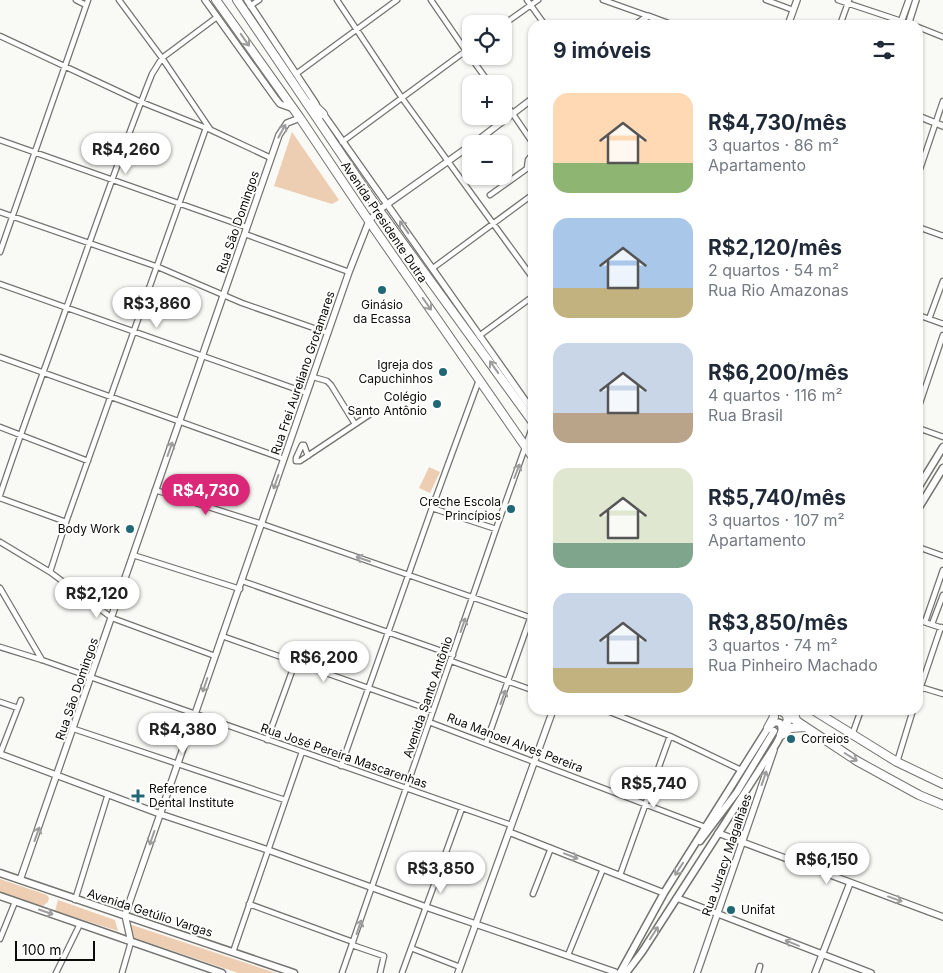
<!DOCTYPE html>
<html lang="pt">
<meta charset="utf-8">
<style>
:root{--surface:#fff;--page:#f2f2f3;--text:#1f2937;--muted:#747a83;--accent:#db2777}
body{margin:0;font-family:Inter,sans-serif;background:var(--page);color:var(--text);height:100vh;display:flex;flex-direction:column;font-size:19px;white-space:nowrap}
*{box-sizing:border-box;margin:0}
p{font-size:16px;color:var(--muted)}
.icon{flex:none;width:28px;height:28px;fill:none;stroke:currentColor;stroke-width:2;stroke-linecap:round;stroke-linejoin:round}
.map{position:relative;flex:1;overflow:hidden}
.panel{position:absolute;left:528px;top:20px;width:395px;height:695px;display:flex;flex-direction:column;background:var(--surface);border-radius:15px;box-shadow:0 1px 4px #0004}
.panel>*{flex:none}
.fabs{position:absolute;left:462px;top:15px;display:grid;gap:10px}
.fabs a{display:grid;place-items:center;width:50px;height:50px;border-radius:10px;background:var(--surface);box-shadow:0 1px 4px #0004;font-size:25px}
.scale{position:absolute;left:15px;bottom:12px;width:80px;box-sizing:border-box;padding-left:5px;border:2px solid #0b0b0a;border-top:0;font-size:14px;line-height:18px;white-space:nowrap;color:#0b0b0a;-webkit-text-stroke:4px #fffffe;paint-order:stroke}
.price{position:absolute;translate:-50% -42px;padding:0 11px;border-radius:18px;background:#fff;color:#222;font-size:16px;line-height:32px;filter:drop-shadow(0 1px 2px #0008)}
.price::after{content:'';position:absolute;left:50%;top:30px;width:15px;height:11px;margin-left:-8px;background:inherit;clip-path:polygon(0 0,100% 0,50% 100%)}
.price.on{background:var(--accent);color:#fff}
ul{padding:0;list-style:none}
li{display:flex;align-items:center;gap:15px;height:125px;padding:0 25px}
li span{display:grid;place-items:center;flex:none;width:140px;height:100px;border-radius:15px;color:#555}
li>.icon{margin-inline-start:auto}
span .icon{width:60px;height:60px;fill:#fffc;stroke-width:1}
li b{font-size:21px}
h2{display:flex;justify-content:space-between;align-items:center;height:60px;padding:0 25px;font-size:21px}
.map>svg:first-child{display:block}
</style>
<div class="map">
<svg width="943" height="973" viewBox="0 0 943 973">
<rect width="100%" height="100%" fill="#f9f9f5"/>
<path fill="#eeceb2" d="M292,132L339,200L332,204L274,186Z
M429,467L440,472L430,493L419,488Z
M0,879L47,895L49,898L48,902L43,906L0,892Z
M58,900L115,920L118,931L55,911Z
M129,924L276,973H238L132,937Z"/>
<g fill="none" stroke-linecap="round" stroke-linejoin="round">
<g stroke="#737370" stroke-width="7">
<path id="street" d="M76,0L86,5
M119,0L162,58L210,129
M337,0L402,98L532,277
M431,0L466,51L490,84
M527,0L545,25
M603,0L648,16
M766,0L793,10
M838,0L901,21
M250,6L259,0
M504,24L538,0
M840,25L849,0
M918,27L943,37
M0,36L141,102L211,130L271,158
M296,74L397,0
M504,101L532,142
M0,140L246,227
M342,142L471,47
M527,168L528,160L532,155
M918,175L943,101
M490,195L532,165
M0,212L158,267L242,303L328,333
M918,227L943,236
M245,234L349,272
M0,252L88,0
M433,268L532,195
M0,284L307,393
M918,315L943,324
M929,319L943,281
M479,336L532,297
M0,357L284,459
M313,377L327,381L331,385L355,424
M918,409L943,335
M0,427L88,461
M918,428L943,437
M308,456L304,445H302L296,458V461H300L369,415
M155,490L262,524L532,618
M0,495C21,432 44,371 66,309C94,230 121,152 152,74L162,58L217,17
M0,498L66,522
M432,508L496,529
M0,542L50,572L112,618L215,656
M918,547L943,556
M133,555L240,589
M50,572L66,522L206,128
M242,581L453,655
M0,588L42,660
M918,620L942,628
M925,622L943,570
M932,624L943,595
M222,636L433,711
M0,647L42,660L511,825
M451,661L532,690
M920,687L943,694
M918,695L941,627
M0,702L18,708
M605,710L670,736L741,770
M429,722L705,827
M74,729L285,800
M852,735L861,710
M267,740L295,663
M486,743L532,613
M0,754L21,700
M897,762L913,710
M341,766L432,508L479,380
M620,875L670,736
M533,894L551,848
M75,900L108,794
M249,904L353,942
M0,939L15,902
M352,945L384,956L380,973
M411,948L460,967
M233,952L302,752
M568,955L603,869
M56,973L80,924
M122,973L131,942
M342,973L496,529L532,428
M402,973L462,808
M758,973L760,966"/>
</g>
<g stroke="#737370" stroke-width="8">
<path id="secondary" d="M205,0L276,99L280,104L294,109
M247,0L316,104
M635,25L648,16L672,25
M788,25L797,0
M900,25L909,0
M908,25L916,0
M322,112L532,410
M918,116L943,126
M473,144L532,99
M0,754L160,814L268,850L426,907L615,972
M509,832L664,893
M718,833L943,917
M20,880L279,135L287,123L300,118
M677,898L871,973
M131,942L125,915L349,272L369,221L379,210L471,145
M458,973L553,710
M697,973L774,750
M815,973L850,883"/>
</g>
<g stroke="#737370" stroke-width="9">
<path id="primary" d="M918,488L943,447
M918,509L943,468
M700,841L737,792L774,731
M0,873L294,973
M0,896L222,973
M620,973L664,893L768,728L775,722L780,723C784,731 780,737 776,744L642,952L626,973"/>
</g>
<g stroke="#737370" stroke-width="10">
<path id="highway" d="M216,0L300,118L369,221L532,456
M237,0L379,210L532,421
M312,103L323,114
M780,710L857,761L919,795L943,805
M793,710L796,720
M813,710L897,762L943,784
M768,728L774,717L773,710
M783,734L790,728L805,727
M781,735L788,720L786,713"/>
</g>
<use href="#street" stroke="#fff" stroke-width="4.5"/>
<use href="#secondary" stroke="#fff" stroke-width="5.5"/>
<use href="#primary" stroke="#fff" stroke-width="6"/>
<use href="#highway" stroke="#fff" stroke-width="8"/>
</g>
<defs><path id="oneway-shaft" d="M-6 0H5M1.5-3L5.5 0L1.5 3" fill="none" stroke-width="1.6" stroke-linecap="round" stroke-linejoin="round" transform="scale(1.25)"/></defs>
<g stroke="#9d9d9d">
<use href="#oneway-shaft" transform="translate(245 40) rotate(55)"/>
<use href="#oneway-shaft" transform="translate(282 131) rotate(-61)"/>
<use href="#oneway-shaft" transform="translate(404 227) rotate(-125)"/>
<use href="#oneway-shaft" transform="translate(427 304) rotate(55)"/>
<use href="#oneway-shaft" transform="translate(494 367) rotate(-125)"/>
<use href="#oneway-shaft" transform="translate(170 449) rotate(-70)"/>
<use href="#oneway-shaft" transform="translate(517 471) rotate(-69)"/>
<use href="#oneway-shaft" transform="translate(276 482) rotate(109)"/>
<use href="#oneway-shaft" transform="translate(363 559) rotate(-161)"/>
<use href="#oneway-shaft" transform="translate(463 625) rotate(-71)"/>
<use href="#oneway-shaft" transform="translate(205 685) rotate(109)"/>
<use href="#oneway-shaft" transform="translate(503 697) rotate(-70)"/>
<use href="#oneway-shaft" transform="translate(851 757) rotate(32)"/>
<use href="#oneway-shaft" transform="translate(764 778) rotate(-71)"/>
<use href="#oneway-shaft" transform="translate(37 834) rotate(-70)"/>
<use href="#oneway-shaft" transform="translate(152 838) rotate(109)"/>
<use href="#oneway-shaft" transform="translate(571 856) rotate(21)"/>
<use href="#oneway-shaft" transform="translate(679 869) rotate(123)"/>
<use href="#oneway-shaft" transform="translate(895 899) rotate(20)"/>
<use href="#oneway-shaft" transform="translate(46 912) rotate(19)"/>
<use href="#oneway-shaft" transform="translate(359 927) rotate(-71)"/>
<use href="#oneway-shaft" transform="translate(654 933) rotate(-57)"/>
<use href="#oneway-shaft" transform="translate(792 943) rotate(-158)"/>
</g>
<g fill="#206876" stroke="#fffffe" stroke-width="2">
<circle cx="382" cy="290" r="5"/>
<circle cx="443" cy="372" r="5"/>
<circle cx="437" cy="404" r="5"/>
<circle cx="511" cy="509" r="5"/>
<circle cx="130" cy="529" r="5"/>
<circle cx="791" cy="739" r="5"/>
<path d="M135.5 788.5h5v5h5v5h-5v5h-5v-5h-5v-5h5z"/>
<circle cx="731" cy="910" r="5"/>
</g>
<g text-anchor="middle" stroke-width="4" stroke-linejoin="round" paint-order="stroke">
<g font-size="12" fill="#0b0b0a" stroke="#fffffe">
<text transform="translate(238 222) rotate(-71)" y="4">Rua São Domingos</text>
<text transform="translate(384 222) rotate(56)" y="4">Avenida Presidente Dutra</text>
<text transform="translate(303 373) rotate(-71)" y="4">Rua Frei Aureliano Grotamares</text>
<text transform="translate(77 689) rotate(-71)" y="4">Rua São Domingos</text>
<text transform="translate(428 697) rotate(-71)" y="4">Avenida Santo Antônio</text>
<text transform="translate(515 743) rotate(21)" y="4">Rua Manoel Alves Pereira</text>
<text transform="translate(344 756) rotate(19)" y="4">Rua José Pereira Mascarenhas</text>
<text transform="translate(727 855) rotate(-71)" y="4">Rua Juracy Magalhães</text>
<text transform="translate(150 913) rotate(18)" y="4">Avenida Getúlio Vargas</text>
</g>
<g font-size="12" fill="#0b0b0a" stroke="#fffffe" text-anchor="end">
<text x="382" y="309" text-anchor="middle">Ginásio<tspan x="382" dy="14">da Ecassa</tspan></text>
<text x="433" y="369">Igreja dos<tspan x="433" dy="14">Capuchinhos</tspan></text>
<text x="427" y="401">Colégio<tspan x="427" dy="14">Santo Antônio</tspan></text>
<text x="501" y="506">Creche Escola<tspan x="501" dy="14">Princípios</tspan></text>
<text x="120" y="533">Body Work</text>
<text x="801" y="743" text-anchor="start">Correios</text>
<text x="149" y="793" text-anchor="start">Reference<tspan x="149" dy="14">Dental Institute</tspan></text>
<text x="741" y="914" text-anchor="start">Unifat</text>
</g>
</g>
</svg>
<div class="fabs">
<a><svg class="icon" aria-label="locate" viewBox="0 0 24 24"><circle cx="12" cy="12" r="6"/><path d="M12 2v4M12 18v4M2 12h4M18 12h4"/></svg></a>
<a>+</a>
<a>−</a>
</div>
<div class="scale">100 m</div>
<b class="price" style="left:126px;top:175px">R$4,260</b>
<b class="price" style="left:157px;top:329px">R$3,860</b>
<b class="price on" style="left:206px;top:516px">R$4,730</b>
<b class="price" style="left:97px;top:619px">R$2,120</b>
<b class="price" style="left:324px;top:683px">R$6,200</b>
<b class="price" style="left:183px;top:755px">R$4,380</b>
<b class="price" style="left:654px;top:809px">R$5,740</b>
<b class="price" style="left:827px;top:885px">R$6,150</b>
<b class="price" style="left:441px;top:894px">R$3,850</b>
<section class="panel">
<h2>9 imóveis<svg class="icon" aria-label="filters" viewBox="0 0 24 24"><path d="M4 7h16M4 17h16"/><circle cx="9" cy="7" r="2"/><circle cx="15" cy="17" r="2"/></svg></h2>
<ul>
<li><span style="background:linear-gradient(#ffd9b3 70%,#8fb573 0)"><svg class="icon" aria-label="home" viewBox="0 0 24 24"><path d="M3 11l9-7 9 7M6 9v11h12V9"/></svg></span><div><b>R$4,730/mês</b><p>3 quartos · 86 m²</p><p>Apartamento</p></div></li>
<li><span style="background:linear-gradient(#a9c7e8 70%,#c2b280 0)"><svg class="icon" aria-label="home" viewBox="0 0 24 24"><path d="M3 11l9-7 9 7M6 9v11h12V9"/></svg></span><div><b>R$2,120/mês</b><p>2 quartos · 54 m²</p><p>Rua Rio Amazonas</p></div></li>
<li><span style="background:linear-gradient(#c9d6e8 70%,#b9a48a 0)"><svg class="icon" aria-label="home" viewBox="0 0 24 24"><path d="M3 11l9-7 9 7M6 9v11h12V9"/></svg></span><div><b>R$6,200/mês</b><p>4 quartos · 116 m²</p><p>Rua Brasil</p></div></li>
<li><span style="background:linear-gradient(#dfe7d0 75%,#7fa58c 0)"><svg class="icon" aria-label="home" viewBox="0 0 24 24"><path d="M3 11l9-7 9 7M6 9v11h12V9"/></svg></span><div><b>R$5,740/mês</b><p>3 quartos · 107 m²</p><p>Apartamento</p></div></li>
<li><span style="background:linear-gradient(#c9d6e8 75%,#c2b280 0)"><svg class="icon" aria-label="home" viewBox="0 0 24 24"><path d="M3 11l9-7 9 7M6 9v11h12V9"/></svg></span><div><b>R$3,850/mês</b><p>3 quartos · 74 m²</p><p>Rua Pinheiro Machado</p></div></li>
</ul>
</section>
</div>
